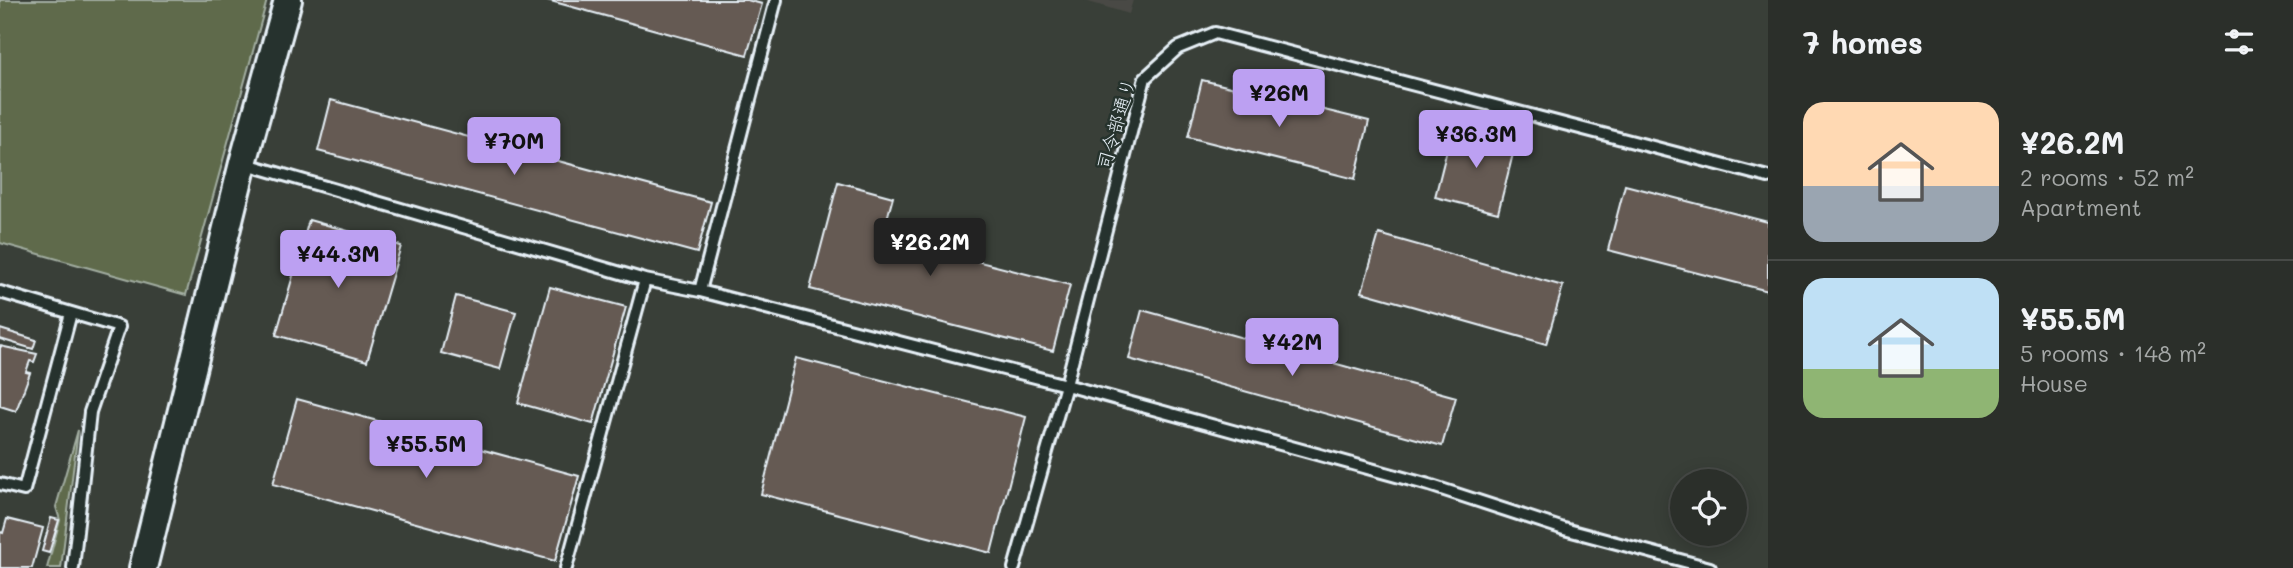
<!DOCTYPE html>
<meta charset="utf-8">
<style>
:root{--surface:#2b2f2a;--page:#333732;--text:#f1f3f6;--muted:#a6a9a8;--line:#474a47;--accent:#bca0f2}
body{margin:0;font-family:Mali,"Klee One",sans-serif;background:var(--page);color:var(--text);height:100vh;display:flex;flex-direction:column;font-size:26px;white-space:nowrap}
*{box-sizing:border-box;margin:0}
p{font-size:23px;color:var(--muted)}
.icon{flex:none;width:38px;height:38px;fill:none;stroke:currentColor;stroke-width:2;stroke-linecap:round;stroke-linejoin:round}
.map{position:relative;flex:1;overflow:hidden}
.details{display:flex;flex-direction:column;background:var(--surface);width:525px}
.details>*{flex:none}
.controls{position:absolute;left:1670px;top:469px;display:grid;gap:14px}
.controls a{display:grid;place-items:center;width:77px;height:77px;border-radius:50%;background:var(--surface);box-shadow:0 4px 18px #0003,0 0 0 2px var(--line);font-size:35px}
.price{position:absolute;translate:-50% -60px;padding:0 16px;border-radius:7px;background:var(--accent);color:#111;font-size:23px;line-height:46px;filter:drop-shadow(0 2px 4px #0008)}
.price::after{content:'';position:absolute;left:50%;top:42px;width:21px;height:16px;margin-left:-10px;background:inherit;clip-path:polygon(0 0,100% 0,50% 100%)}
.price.current{background:#222;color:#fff}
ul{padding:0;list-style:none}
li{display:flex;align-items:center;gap:21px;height:175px;padding:0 35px}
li+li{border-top:2px solid var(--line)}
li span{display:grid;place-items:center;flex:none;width:196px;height:140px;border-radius:21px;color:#555}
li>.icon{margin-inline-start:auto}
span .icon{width:84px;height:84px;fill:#fffc;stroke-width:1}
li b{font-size:30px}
h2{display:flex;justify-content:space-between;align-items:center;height:84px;padding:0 35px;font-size:30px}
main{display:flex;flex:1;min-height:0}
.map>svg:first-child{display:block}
</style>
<main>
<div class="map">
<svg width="1768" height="568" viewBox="0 0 1768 568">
<rect width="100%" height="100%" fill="#393f38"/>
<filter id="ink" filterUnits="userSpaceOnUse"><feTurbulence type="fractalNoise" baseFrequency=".0143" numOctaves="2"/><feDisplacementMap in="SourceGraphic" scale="14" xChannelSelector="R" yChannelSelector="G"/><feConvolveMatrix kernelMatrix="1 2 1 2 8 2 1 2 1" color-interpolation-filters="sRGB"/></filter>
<g filter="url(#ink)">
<path fill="#494a44" d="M1082,0H1133L1129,14Z"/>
<path fill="#5e6b4c" stroke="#a3aea2" stroke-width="2" d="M0,0H267L186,295L0,243Z
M78,430L61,568H47L60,520L56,507Z"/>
<path fill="#655a52" stroke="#e8f1f8" stroke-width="2" d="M547,0H747L762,4L747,55Z
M1202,80L1369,121L1355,179L1188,137Z
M331,100L711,202L697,253L318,151Z
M1453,126L1516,142L1498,213L1435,197Z
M838,182L893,197L882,237L1070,285L1053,351L810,289Z
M1625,185L1768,222V291L1608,250Z
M309,220L401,246L367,361L276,335Z
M1379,234L1563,286L1546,344L1362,292Z
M550,287L626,307L593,424L518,403Z
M456,296L516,312L500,369L441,353Z
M1142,310L1456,397L1442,446L1129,359Z
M0,329L36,340L33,349L0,339Z
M0,346L37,354L34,362L30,361L26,372L30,373L16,411L0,406Z
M796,358L1026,417L991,553L761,494Z
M297,399L579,476L555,561L273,484Z
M51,518L59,520L49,553L42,551Z
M7,519L43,528L32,568H0V532L3,533Z"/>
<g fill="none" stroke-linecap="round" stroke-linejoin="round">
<g stroke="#e8f1f8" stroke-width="16">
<path id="service" d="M243,163L645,280L700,291L1066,385L1429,485L1564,529L1710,568
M700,291L776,0
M0,292L119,327L90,412L73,568
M0,484L24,490L71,313
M566,568L645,280
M1014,568L1066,385L1145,78L1178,48L1215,33L1768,177"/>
</g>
<g stroke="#e8f1f8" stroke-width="32">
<path id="tertiary" d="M143,568L243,163L288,0"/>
</g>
<use href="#service" stroke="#26332d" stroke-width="10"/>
<use href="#tertiary" stroke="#26332d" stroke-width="26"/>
</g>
</g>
<g text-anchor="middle" stroke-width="5" stroke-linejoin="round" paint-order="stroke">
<g font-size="19" fill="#e8f1f8" stroke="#26332d">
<text transform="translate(1116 124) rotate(-74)" y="7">司令部通り</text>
</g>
</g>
</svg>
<div class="controls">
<a><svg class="icon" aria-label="locate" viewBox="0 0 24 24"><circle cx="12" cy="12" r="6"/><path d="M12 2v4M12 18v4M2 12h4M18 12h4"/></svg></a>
</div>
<b class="price" style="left:1279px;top:129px">¥26M</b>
<b class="price" style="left:1476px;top:170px">¥36.3M</b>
<b class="price" style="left:514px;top:177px">¥70M</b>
<b class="price current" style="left:930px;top:278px">¥26.2M</b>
<b class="price" style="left:338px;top:290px">¥44.3M</b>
<b class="price" style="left:1292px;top:378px">¥42M</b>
<b class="price" style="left:426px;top:480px">¥55.5M</b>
</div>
<section class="details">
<h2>7 homes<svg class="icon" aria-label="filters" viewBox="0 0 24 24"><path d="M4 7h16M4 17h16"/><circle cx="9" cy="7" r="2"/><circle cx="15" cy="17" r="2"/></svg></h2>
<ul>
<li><span style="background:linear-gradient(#ffd9b3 60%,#9aa5b1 0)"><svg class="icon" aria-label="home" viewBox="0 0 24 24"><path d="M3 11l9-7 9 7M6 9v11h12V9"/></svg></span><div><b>¥26.2M</b><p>2 rooms · 52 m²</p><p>Apartment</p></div></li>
<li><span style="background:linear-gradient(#bfe0f5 65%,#8fb573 0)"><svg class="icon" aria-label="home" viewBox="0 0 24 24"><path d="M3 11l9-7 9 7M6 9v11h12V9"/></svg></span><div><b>¥55.5M</b><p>5 rooms · 148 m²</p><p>House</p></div></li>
</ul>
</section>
</main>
